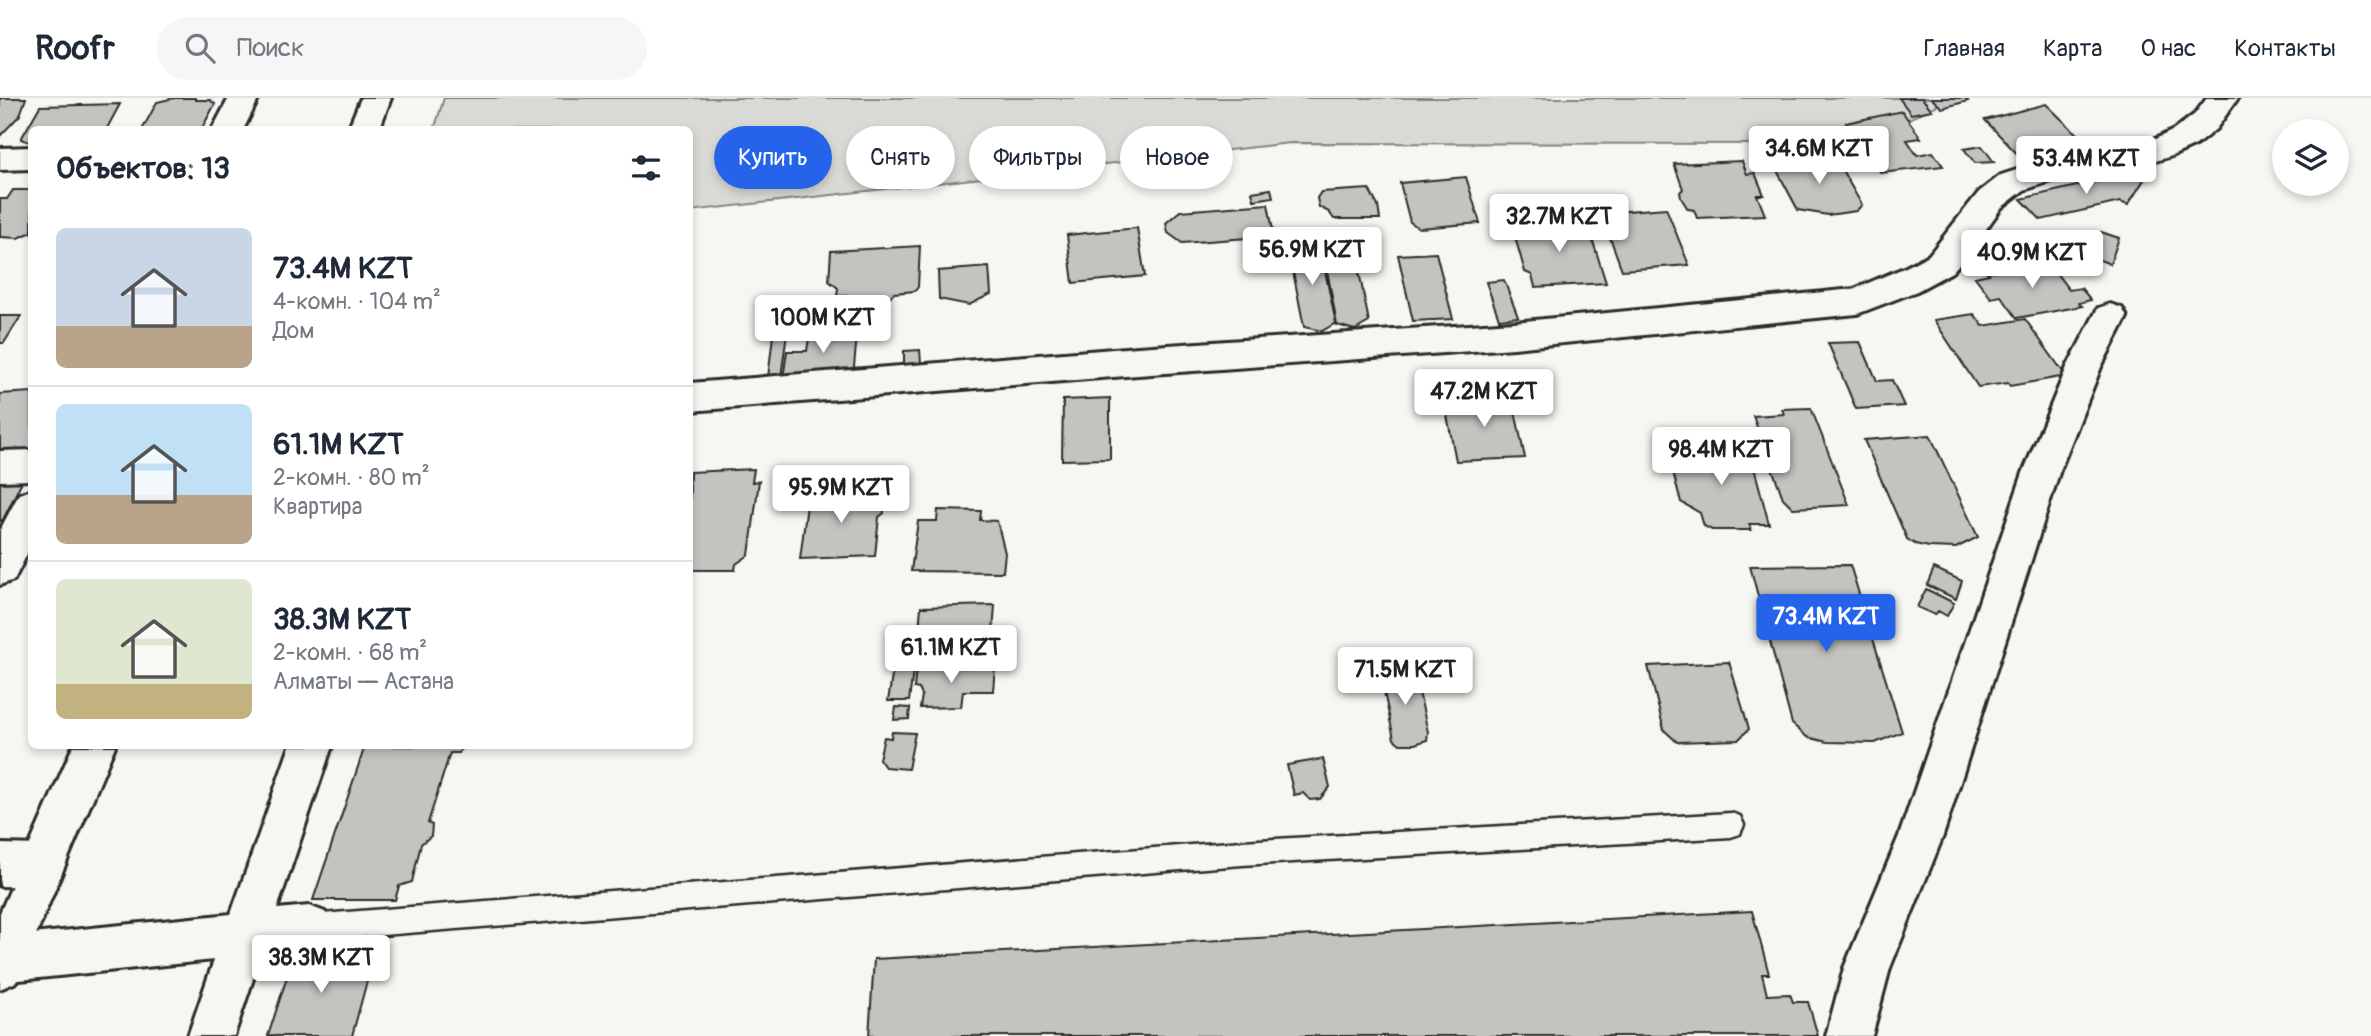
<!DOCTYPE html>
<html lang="ru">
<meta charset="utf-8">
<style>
:root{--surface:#fff;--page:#f6f6f7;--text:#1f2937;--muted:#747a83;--line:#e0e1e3;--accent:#2563eb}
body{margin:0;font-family:Pangolin,sans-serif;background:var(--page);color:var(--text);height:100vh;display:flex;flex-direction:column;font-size:26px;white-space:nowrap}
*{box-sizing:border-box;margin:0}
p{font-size:23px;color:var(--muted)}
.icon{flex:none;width:38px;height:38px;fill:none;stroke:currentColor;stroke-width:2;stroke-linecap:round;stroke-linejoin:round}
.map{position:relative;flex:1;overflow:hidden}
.details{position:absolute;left:28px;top:28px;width:665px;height:623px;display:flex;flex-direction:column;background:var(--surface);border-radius:10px;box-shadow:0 4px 10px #0003}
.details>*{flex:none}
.hud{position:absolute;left:714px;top:28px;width:665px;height:63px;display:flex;gap:14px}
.buttons{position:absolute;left:2272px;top:21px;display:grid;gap:14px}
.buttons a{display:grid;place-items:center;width:77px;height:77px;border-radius:50%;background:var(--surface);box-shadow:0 4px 10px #0003;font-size:35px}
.price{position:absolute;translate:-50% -60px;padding:0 16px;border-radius:7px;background:#fff;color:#222;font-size:23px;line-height:46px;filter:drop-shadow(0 2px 4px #0008)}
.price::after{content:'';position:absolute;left:50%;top:42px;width:21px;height:16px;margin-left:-10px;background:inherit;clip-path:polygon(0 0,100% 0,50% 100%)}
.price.selected{background:var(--accent);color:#fff}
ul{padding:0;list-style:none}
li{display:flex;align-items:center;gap:21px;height:175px;padding:0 28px}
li+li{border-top:2px solid var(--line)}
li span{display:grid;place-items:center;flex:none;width:196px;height:140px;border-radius:10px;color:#555}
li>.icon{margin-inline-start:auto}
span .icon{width:84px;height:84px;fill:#fffc;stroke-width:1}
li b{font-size:30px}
h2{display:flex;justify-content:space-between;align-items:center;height:84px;padding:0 28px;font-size:30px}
.tag{padding:0 24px;border-radius:32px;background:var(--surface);box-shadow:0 4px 10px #0003;font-size:24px;line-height:63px}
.tag.selected{background:var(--accent);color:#fff}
header{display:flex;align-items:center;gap:42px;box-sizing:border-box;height:98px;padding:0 35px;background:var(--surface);border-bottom:2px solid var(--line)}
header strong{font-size:33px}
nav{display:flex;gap:38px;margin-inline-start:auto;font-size:24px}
.search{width:490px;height:63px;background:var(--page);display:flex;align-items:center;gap:18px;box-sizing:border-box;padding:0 24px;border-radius:38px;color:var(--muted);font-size:26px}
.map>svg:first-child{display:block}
</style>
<header>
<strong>Roofr</strong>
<div class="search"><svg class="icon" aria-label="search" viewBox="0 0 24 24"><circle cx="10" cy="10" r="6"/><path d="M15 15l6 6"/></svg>Поиск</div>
<nav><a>Главная</a><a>Карта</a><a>О нас</a><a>Контакты</a></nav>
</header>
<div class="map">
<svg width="2371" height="938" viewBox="0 0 2371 938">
<rect width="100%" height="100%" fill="#f6f6f2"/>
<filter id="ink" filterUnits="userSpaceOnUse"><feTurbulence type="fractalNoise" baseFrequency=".0143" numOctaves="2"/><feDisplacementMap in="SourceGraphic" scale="14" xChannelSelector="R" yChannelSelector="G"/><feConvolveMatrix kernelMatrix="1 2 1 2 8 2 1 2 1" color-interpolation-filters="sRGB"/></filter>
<g filter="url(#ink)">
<path fill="#d9d9d5" stroke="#828280" stroke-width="2" d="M444,0H1952L1857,46L1290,45L690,113V32H434Z"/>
<path fill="#c3c3c0" stroke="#2b2b2b" stroke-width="2" d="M0,0H26L20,17L0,38Z
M174,0H195V2H210L215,6L201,32H142L157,4Z
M1899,0H1922L1932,12L1911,16Z
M1931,0H1965L1968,3L1942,10Z
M120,6L106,32H32V45L21,41L40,8Z
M2046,6L2085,44L2020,59L1985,22Z
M1902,13L1921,40L1907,42L1917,57L1933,54L1943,68L1881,75L1846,25Z
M1982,48L1994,64L1975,65L1964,51Z
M1834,58L1862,107L1856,113L1828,117L1798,112L1773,65Z
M1742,63L1747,76L1755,75L1764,97H1757L1765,117L1697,120L1694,112L1688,111L1681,100L1680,94L1683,91L1674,66Z
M2137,74L2147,77L2128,107L2120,104L2041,122L2021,101Z
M1466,79L1480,125L1419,130L1410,124L1400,85Z
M1271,91L1273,99L1254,102L1252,94Z
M1369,91L1378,108L1380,121H1334L1329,114L1319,109L1317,100L1321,94Z
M13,92H32V134L18,140L0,139V101H7Z
M1268,106L1274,138L1182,145L1168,135L1166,125L1180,113Z
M1666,110L1689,167L1622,172L1601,115Z
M1587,124L1606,185L1535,189L1532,177L1525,174L1513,132L1519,128Z
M1137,130L1145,178L1073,185L1067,137Z
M2101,134L2119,140L2110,166L2092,159Z
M1353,143L1369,224L1355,232L1337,227L1322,144Z
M1319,145L1336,225L1322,233L1304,229L1288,148Z
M920,148L918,189L915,193L894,195L884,205H864L857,198H837L838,190L829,183L831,153Z
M1436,155L1453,221L1413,223L1398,157Z
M2047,163L2069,192L2081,190L2091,202L2079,205L2082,208L2017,220L2001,198L1991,200L1975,179L1989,176L1987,174Z
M989,169L991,196L969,207L939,201L938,173Z
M1504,182L1518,219L1499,221L1486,184Z
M1974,216L1983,228L2025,221L2066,278L2010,288L2008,285L1978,289L1934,222Z
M0,218H21L4,245H0Z
M843,225L842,238L857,237L853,279L783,281L787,253H807L811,227Z
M788,228L781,279L768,280L774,229Z
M1860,244L1877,283L1892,282L1904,308L1856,311L1828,245Z
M920,252L921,265L904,267V253Z
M32,294V352L0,362V296Z
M1512,299L1525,360L1456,363L1444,302Z
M1110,300V361L1062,362L1063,302Z
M1811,310L1849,407L1793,410L1783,400L1753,318L1784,316L1782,311Z
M1930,337L1978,439L1956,450L1929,449L1915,446L1907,441L1864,342Z
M1687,346L1733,348L1743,358H1751L1769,426H1749L1751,432H1712L1704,428L1700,415L1681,404L1674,378L1679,375L1676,357L1689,358Z
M754,371L752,384L759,383L749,457L736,466L735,472H690V374Z
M23,381L3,422L0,423V382Z
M835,389H855L857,399L881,402L883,405L884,415L879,419L875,458L800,461L808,399L830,398V392Z
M938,412L981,413L980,422L997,423L1005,455L1003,474L911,473L918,423H937Z
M1850,467L1902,634L1875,645L1827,644L1807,639L1792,626L1750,468Z
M1934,470L1962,483L1956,501L1927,487Z
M1926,491L1954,505L1947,518L1938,513L1935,517L1917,509Z
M995,507L991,563L916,565L921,509Z
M1729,564L1749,631L1738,642L1677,644L1664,632L1648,568Z
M995,569L993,593H963L961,609L920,610L922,597L919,591L914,590L916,570Z
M893,572L913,573L909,603H888Z
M1414,572L1428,634L1427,642L1415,646H1400L1394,641L1380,575Z
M896,609L910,610L909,621L894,622Z
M892,634L915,635L908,671L885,669L879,661L884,639L891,640Z
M365,648H462L459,655H450L428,725L432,727L431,738L421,746L412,784L399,788L395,802H313Z
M1323,661L1330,689L1320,701L1310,702L1303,695L1294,697L1287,667Z
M1752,813L1769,876H1762L1767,897L1790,896L1793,904H1808L1818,938H869L874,861Z
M354,852L361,863L359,872H370L352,938H268L295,854Z"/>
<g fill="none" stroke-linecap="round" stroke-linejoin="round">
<g stroke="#2b2b2b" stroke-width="5">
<path id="service" d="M1731,715L1740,718L1744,727L1740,736L1731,739L1242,767L309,843L300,839L296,830L300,821L309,817L1242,743Z"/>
</g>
<g stroke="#2b2b2b" stroke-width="6">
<path id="minor" d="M229,0H259L243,32H212Z
M2207,0H2238L2216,31L2196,47L2172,58L2136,69L2054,82L2024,92L2001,110L1969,155L1952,174L1917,193L1857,216L1514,250L1138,277L690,313V285L1138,249L1514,224L1854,191L1906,169L1929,157L1979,94L2001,77L2054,60L2151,43L2174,32L2195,16Z
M32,49V71L0,72V50Z
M2110,206L2122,210L2127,219L2101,269L2059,375L1943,738L1890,870L1872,938H1826L1844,870L1899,738L2023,375L2067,269L2098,210Z
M32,352V382L0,383V353Z
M32,392V446L14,482L0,487V432L19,396Z
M290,648H332L277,811L309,808L325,814L331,830L325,846L309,852L261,857L234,938H188L214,862L0,884L2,839L231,816Z
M0,746L41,747L56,753L63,768L56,783L41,789L0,788Z"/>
</g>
<g stroke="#2b2b2b" stroke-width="6">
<path id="trunk" d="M361,0H391L379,32H348Z
M73,648H115L16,884L0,891V815Z"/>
</g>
<use href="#service" fill="#f6f6f2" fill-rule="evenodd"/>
<use href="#minor" fill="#f6f6f2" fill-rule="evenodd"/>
<use href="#trunk" fill="#f6f6f2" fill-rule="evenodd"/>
</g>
</g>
</svg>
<div class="buttons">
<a><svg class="icon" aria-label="layers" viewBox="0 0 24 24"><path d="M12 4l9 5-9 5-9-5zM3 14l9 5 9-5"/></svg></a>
</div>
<b class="price" style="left:1819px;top:88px">34.6M KZT</b>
<b class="price" style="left:2086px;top:98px">53.4M KZT</b>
<b class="price" style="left:1559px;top:156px">32.7M KZT</b>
<b class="price" style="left:1312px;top:189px">56.9M KZT</b>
<b class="price" style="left:2032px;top:192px">40.9M KZT</b>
<b class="price" style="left:823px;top:257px">100M KZT</b>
<b class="price" style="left:1484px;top:331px">47.2M KZT</b>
<b class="price" style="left:1721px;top:389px">98.4M KZT</b>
<b class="price" style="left:841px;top:427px">95.9M KZT</b>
<b class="price selected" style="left:1826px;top:556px">73.4M KZT</b>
<b class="price" style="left:951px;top:587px">61.1M KZT</b>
<b class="price" style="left:1405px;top:609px">71.5M KZT</b>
<b class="price" style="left:321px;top:897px">38.3M KZT</b>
<div class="hud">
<a class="tag selected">Купить</a>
<a class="tag">Снять</a>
<a class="tag">Фильтры</a>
<a class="tag">Новое</a>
</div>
<section class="details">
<h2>Объектов: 13<svg class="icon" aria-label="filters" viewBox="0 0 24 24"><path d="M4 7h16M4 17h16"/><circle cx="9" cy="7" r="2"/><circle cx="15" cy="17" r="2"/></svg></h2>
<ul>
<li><span style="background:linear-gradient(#c9d6e8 70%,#b9a48a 0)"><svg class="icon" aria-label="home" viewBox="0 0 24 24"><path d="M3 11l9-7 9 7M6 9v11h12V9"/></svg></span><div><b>73.4M KZT</b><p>4-комн. · 104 m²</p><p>Дом</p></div></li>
<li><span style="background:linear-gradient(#bfe0f5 65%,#b9a48a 0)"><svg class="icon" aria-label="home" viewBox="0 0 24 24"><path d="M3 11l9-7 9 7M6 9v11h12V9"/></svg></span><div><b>61.1M KZT</b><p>2-комн. · 80 m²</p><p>Квартира</p></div></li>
<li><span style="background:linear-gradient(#dfe7d0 75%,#c2b280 0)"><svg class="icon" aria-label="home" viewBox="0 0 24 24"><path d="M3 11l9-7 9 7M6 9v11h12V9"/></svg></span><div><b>38.3M KZT</b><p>2-комн. · 68 m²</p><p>Алматы — Астана</p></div></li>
</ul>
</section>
</div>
